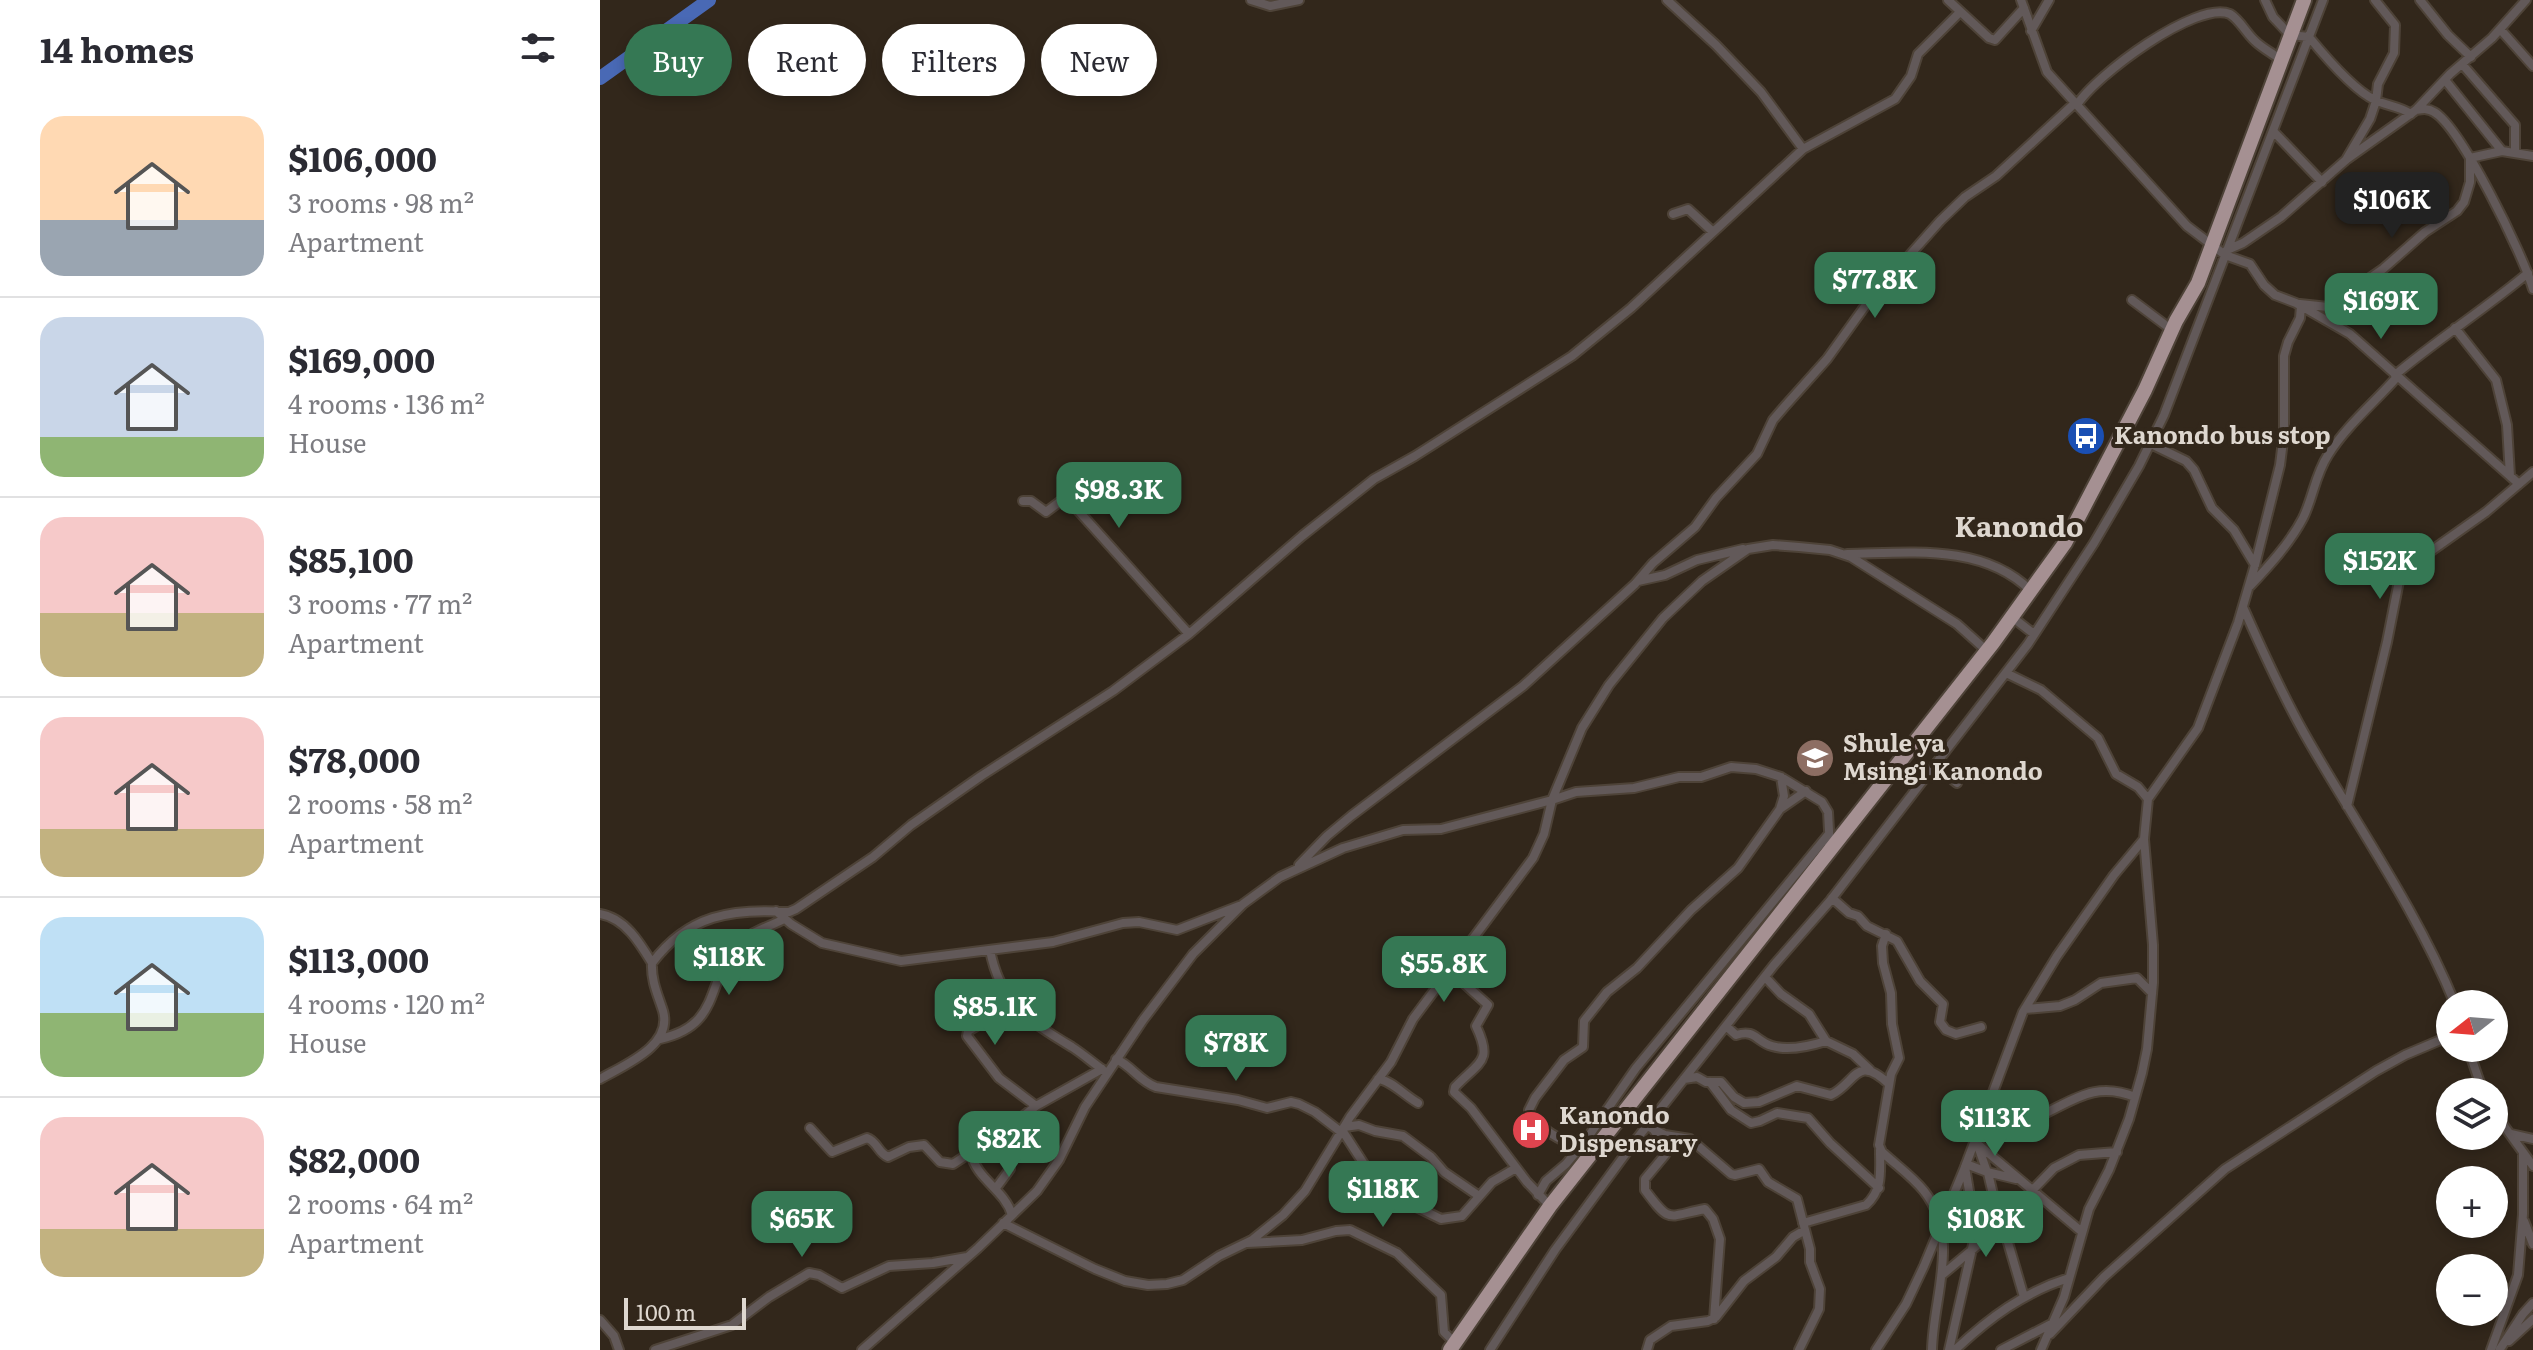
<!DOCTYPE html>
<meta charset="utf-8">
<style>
:root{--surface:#fff;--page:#f2f2f3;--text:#2b2b33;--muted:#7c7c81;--line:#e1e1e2;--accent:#357854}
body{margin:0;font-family:Literata,serif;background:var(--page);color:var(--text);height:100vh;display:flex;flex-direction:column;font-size:30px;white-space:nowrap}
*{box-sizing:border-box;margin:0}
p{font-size:26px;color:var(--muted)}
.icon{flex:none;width:44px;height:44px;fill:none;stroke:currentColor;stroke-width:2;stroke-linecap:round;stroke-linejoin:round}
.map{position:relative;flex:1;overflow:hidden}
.sheet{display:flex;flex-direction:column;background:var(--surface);width:600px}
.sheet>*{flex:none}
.banner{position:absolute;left:24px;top:24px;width:760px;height:72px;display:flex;gap:16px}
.needle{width:52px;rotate:253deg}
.buttons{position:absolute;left:1836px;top:990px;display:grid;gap:16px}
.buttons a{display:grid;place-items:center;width:72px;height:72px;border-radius:50%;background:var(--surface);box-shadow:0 4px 12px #0003;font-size:40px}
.scale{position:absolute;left:24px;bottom:20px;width:122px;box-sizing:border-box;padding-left:8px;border:4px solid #ded7cf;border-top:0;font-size:22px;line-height:28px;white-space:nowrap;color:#ded7cf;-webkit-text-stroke:6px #32271b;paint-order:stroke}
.price{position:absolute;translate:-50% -68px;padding:0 18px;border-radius:16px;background:var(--accent);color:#fff;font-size:26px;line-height:52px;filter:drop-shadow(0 2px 4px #0008)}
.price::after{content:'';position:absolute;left:50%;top:48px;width:24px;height:18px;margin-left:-12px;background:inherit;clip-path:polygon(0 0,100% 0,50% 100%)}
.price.selected{background:#222;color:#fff}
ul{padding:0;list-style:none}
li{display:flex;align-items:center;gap:24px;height:200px;padding:0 40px}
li+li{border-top:2px solid var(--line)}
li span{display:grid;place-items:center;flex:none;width:224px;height:160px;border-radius:24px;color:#555}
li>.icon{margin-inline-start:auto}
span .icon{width:96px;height:96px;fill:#fffc;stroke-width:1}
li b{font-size:34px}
h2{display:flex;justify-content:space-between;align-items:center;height:96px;padding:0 40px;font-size:34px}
.pill{padding:0 28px;border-radius:36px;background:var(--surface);box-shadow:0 4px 12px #0003;font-size:28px;line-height:72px}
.pill.selected{background:var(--accent);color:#fff}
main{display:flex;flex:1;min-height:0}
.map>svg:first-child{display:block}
</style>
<main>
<section class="sheet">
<h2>14 homes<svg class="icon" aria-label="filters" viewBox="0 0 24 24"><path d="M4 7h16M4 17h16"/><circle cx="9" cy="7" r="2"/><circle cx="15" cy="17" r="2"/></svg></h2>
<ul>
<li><span style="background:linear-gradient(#ffd9b3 65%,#9aa5b1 0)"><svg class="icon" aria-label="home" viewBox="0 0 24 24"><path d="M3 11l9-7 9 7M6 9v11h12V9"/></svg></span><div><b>$106,000</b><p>3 rooms · 98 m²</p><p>Apartment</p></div></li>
<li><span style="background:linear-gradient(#c9d6e8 75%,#8fb573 0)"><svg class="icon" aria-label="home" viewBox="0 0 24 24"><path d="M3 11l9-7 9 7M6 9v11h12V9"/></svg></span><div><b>$169,000</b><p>4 rooms · 136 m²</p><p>House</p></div></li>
<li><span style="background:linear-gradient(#f6c9c9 60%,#c2b280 0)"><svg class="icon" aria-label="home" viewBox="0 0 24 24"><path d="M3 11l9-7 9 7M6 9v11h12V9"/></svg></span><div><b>$85,100</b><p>3 rooms · 77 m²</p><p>Apartment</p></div></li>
<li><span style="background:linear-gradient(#f6c9c9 70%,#c2b280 0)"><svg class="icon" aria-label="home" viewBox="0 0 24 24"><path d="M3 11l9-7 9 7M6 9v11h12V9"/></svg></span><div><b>$78,000</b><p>2 rooms · 58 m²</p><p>Apartment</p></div></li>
<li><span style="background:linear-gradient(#bfe0f5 60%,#8fb573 0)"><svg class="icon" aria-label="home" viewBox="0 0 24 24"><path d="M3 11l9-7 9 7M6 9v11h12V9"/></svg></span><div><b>$113,000</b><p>4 rooms · 120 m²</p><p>House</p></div></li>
<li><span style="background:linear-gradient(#f6c9c9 70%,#c2b280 0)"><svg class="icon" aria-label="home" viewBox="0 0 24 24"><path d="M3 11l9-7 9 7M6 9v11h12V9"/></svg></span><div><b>$82,000</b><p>2 rooms · 64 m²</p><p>Apartment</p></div></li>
</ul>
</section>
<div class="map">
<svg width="1933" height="1350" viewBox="0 0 1933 1350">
<rect width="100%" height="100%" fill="#32271b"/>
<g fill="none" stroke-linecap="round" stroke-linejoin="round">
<path stroke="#4969b5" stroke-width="14" d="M0,78L109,0"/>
<g stroke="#4e4338" stroke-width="12">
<path id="minor" d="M651,0L670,6L699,0
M1067,0L1116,45L1161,92L1203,149
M1348,0L1389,38L1395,40L1424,8
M1421,0L1447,72L1587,226L1625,255L1650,264L1664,285L1675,295L1696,303L1750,334L1919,484
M1665,0L1673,17L1690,35L1709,37C1723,54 1755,91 1775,100C1787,106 1799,106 1811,114
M1820,0L1848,35L1871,57
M1900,29L1933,66
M1431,31L1449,0
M1862,64L1915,125V151
M1845,80L1902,151
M1477,105C1495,76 1596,0 1630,14C1640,20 1646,33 1655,41C1662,48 1672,53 1680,59
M1816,110C1823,109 1828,108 1834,112C1861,127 1924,257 1933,289
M1674,132L1722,182
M1747,158L1770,119L1776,101L1778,84L1794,53L1795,25L1775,0
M1073,214L1088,209L1113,232
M1627,250L1643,243L1681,217L1747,159L1816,110L1850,74L1892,38L1926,0
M1532,300L1572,330
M1700,304L1728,307L1783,269L1825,232L1857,211L1864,202L1870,182V158L1902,151L1933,156
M1855,328L1896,380L1907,425L1910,476
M1795,375C1838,339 1885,309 1928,273
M1524,431L1586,461L1594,470L1612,508L1634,530L1655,565
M423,501H431L446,512L466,497L589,634
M1247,554C1309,553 1383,543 1431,591
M1038,581L1065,575L1097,560L1143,549
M1650,586C1669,566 1690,543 1703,518C1713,498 1715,475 1728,455C1746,426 1774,403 1797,377
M1643,607C1662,650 1681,692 1704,733C1755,823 1816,908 1855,1004
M1412,617L1434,634
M1406,673L1441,690L1498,738L1516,774L1538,787L1548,799
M1335,765L1357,783
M1747,806L1787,642L1799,581L1817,561L1886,512L1933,472
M1180,809L1184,796L1181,777
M699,865L727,836L751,816L923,686L1035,584L1053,563L1095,527L1116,498L1157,454L1173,420L1185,406L1227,359L1268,302L1340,221L1365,197L1396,176L1475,103
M1232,898L1249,913L1258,916L1267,926L1297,941L1320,981L1343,1004L1340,1022L1346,1030L1356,1034L1381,1027
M176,911L191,924L222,943L301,961L453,942L523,923L539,922L577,930L639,906
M0,914C25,918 40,943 52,963
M1286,934L1282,946L1283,963L1291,993L1292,1024L1299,1058L1291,1074L1279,1145L1282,1152C1296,1165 1312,1176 1324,1191C1361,1238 1333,1297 1332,1350
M390,950C400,1003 429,1021 472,1047C483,1054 493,1063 503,1070
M859,965L857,977L888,1005L876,1026C893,1062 880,1061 855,1087L854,1092L871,1108L927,1182L950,1206
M1165,977L1181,994L1209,1014L1226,1041L1253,1054L1270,1070
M400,984L385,1021L368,1031L367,1036L399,1078L436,1106
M1425,1009L1460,1006L1475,1000L1501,983L1537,978L1552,993
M1126,1026L1136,1035C1156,1029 1155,1041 1172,1046C1188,1051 1210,1046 1226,1041
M60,1039C124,1025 104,979 140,943C152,931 169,927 184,919
M1868,1048L1883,1092
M516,1059C532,1066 539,1081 556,1087L638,1100L667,1108L691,1102L699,1104L715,1112L741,1132
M0,1079C24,1065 73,1046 63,1011C58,995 51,981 52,963C88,915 132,908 189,912L196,909L273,857L311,825L381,776L513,691L589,634L702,536L774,479L815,456L972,356L1031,308L1203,149L1295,99L1311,76L1318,54L1360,12
M778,1079C791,1080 805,1096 818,1103
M1084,1079L1097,1077L1106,1082H1121L1134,1097L1144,1103L1159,1102L1197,1086L1231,1095C1256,1083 1256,1053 1289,1084
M1110,1082L1131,1110L1151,1123L1160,1121L1177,1113L1208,1118L1230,1143L1279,1188
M1894,1112L1933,1166
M1047,1126L1065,1135L1090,1139L1131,1174L1135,1175L1159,1169L1168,1182L1197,1199L1210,1249V1262L1220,1289L1219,1309L1199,1350
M744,1127L759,1125L775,1131L803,1136L831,1157L844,1172L879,1196
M210,1128L232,1152L267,1138C277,1141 278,1153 288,1157L309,1147L324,1145L340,1162L353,1164L408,1128L436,1106L502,1069
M742,1130L780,1189L841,1219L862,1216L892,1182L916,1168
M1054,1130L1064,1145L1065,1155L1045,1179V1190C1071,1225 1067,1216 1105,1209L1113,1219L1120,1239L1114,1319
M1911,1134L1933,1139
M1376,1136C1394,1131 1413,1128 1430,1120C1469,1105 1491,1079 1535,1097
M1374,1141L1482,1232
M1377,1143L1387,1172
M980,1147C963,1142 936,1128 929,1110L935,1098L964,1060L983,1047L984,1021L1007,992L1037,968L1091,910L1138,868L1180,809L1206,791
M371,1153C376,1179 405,1190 412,1215
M1366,1164L1387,1172L1416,1179
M1388,1173L1400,1224
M396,1188L410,1169
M938,1195L946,1181L966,1164L986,1140L1036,1068L1228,835
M1924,1221L1933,1244
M1402,1222L1424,1297
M403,1223L495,1269L525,1281L548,1285L567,1284L583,1280L619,1256L652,1240L683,1215L705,1191L750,1117L791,1062L813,1019L933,858L944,834L952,800L982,728L1009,685L1063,618L1102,581L1148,549L1173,545L1199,547L1230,550L1251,557L1357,624L1387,651
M1203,1223L1266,1205C1283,1190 1280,1172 1280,1150
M647,1243L702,1240L736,1231L750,1230L797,1253L841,1295L844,1332L855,1343
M1342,1275L1385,1239L1454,1168L1479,1155L1517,1152
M0,1320L14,1336L19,1350
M1450,1334L1504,1277L1625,1169L1776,1071L1805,1055L1850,1036
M1909,1341L1933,1319
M1900,1349L1923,1314L1933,1303
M55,1350L132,1325L169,1297L209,1273L219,1275L242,1288L289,1266L333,1263L367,1257
M262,1350L378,1248L437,1191L459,1160L485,1107L543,1020L593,954L643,904L680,877L743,848L803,830L841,829L952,800L976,792L1034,788L1079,777H1101L1131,767L1156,769L1181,777L1222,802L1228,812L1230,849
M890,1350L955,1250L1035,1141L1174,965L1230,901L1428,644L1494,543L1539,466L1564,415L1723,0
M1047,1350L1050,1340L1071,1326L1108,1321L1116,1317L1144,1281L1176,1257L1193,1237L1205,1230
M1276,1350L1306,1304L1324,1266L1365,1167L1423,1012L1457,956L1514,875L1544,839
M1349,1350L1374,1240L1373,1215L1365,1167
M1355,1350C1389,1318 1424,1292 1469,1278
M1401,1350L1453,1323
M1441,1350L1464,1297L1489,1209L1509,1170L1529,1119L1542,1073L1547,1049L1553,983V945L1544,839L1548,799L1598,728L1638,623L1655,565L1680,465L1684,433V356L1688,342L1700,318L1701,306
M1891,1350L1918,1275L1923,1214V1153"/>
</g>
<g stroke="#4e4338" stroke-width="18">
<path id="trunk" d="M850,1350L950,1206L1393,643L1465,543L1545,390L1576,321L1598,283L1704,0"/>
</g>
<use href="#minor" stroke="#625959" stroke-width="8"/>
<use href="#trunk" stroke="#a59092" stroke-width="14"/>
</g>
<defs>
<g id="bus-disc" transform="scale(2)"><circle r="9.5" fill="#1a4fb4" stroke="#32271b"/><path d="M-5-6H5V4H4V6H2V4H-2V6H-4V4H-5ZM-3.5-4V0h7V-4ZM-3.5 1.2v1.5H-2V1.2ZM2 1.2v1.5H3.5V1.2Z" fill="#fff"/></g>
<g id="school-disc" transform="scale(2)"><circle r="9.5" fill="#8d6e63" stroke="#32271b"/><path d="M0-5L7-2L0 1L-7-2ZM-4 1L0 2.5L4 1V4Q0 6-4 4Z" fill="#fff"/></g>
<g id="hospital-disc" transform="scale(2)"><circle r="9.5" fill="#e0444e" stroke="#32271b"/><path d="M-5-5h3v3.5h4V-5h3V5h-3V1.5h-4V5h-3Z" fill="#fff"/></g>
</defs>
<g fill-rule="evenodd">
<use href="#bus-disc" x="1486" y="436"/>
<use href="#school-disc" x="1215" y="758"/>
<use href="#hospital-disc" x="931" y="1130"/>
</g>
<g text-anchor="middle" stroke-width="8" stroke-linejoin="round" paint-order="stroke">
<g font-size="24" font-weight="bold" fill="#ded7cf" stroke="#32271b" text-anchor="start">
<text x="1514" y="444">Kanondo bus stop</text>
<text x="1243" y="752">Shule ya<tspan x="1243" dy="28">Msingi Kanondo</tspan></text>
<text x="959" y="1124">Kanondo<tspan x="959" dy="28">Dispensary</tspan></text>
</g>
<g font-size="28" font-weight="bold" fill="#ded7cf" stroke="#32271b">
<text x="1419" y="537">Kanondo</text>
</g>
</g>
</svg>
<div class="buttons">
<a><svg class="needle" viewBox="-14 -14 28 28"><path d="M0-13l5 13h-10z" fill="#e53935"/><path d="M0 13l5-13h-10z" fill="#7c7c81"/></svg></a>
<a><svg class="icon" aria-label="layers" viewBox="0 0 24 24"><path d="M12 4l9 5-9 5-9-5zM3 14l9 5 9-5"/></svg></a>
<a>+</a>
<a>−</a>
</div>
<div class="scale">100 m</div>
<b class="price selected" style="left:1792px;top:240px">$106K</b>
<b class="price" style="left:1275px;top:320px">$77.8K</b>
<b class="price" style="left:1781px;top:341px">$169K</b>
<b class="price" style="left:519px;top:530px">$98.3K</b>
<b class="price" style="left:1780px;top:601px">$152K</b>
<b class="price" style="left:129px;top:997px">$118K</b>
<b class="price" style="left:844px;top:1004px">$55.8K</b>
<b class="price" style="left:395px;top:1047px">$85.1K</b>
<b class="price" style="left:636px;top:1083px">$78K</b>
<b class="price" style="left:1395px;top:1158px">$113K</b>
<b class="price" style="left:409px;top:1179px">$82K</b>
<b class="price" style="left:783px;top:1229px">$118K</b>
<b class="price" style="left:202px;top:1259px">$65K</b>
<b class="price" style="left:1386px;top:1259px">$108K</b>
<div class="banner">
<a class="pill selected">Buy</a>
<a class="pill">Rent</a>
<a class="pill">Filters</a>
<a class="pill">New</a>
</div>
</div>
</main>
